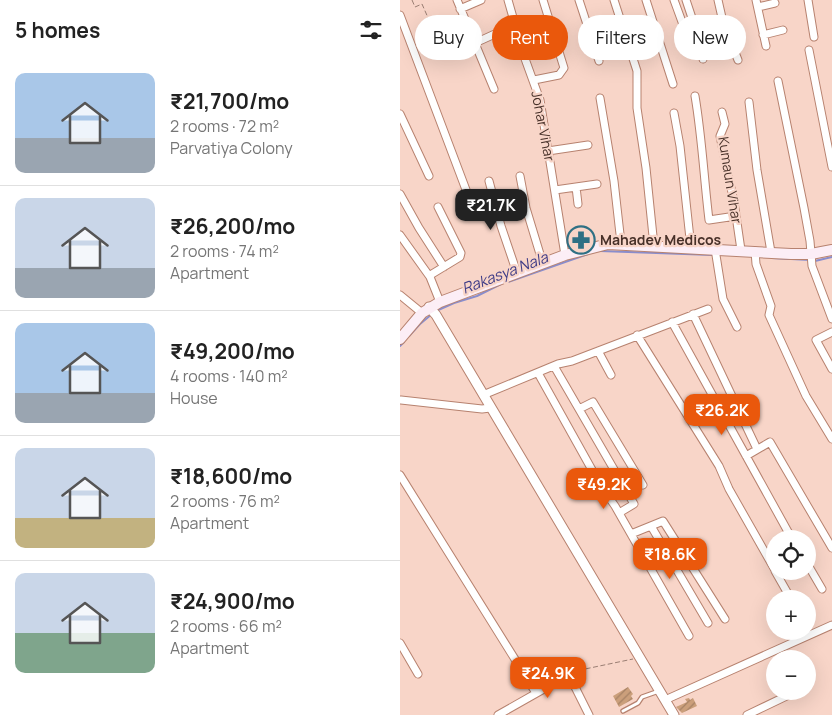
<!DOCTYPE html>
<meta charset="utf-8">
<style>
:root{--surface:#fff;--page:#f2f2f2;--text:#222;--muted:#767676;--line:#e0e0e0;--accent:#ea580c}
body{margin:0;font-family:Manrope,sans-serif;background:var(--page);color:var(--text);height:100vh;display:flex;flex-direction:column;font-size:19px;white-space:nowrap}
*{box-sizing:border-box;margin:0}
p{font-size:16px;color:var(--muted)}
.icon{flex:none;width:28px;height:28px;fill:none;stroke:currentColor;stroke-width:2;stroke-linecap:round;stroke-linejoin:round}
.map{position:relative;flex:1;overflow:hidden}
.details{display:flex;flex-direction:column;background:var(--surface);width:400px}
.details>*{flex:none}
.top-card{position:absolute;left:15px;top:15px;width:341px;height:45px;display:flex;gap:10px}
.fabs{position:absolute;left:366px;top:530px;display:grid;gap:10px}
.fabs a{display:grid;place-items:center;width:50px;height:50px;border-radius:50%;background:var(--surface);box-shadow:0 5px 20px #0002;font-size:25px}
.price{position:absolute;translate:-50% -42px;padding:0 11px;border-radius:10px;background:var(--accent);color:#fff;font-size:16px;line-height:32px;filter:drop-shadow(0 1px 2px #0008)}
.price::after{content:'';position:absolute;left:50%;top:30px;width:15px;height:11px;margin-left:-8px;background:inherit;clip-path:polygon(0 0,100% 0,50% 100%)}
.price.selected{background:#222;color:#fff}
ul{padding:0;list-style:none}
li{display:flex;align-items:center;gap:15px;height:125px;padding:0 15px}
li+li{border-top:1px solid var(--line)}
li span{display:grid;place-items:center;flex:none;width:140px;height:100px;border-radius:10px;color:#555}
li>.icon{margin-inline-start:auto}
span .icon{width:60px;height:60px;fill:#fffc;stroke-width:1}
li b{font-size:21px}
h2{display:flex;justify-content:space-between;align-items:center;height:60px;padding:0 15px;font-size:21px}
.chip{padding:0 18px;border-radius:22px;background:var(--surface);box-shadow:0 5px 20px #0002;font-size:18px;line-height:45px}
.chip.selected{background:var(--accent);color:#fff}
main{display:flex;flex:1;min-height:0}
.map>svg:first-child{display:block}
</style>
<main>
<section class="details">
<h2>5 homes<svg class="icon" aria-label="filters" viewBox="0 0 24 24"><path d="M4 7h16M4 17h16"/><circle cx="9" cy="7" r="2"/><circle cx="15" cy="17" r="2"/></svg></h2>
<ul>
<li><span style="background:linear-gradient(#a9c7e8 65%,#9aa5b1 0)"><svg class="icon" aria-label="home" viewBox="0 0 24 24"><path d="M3 11l9-7 9 7M6 9v11h12V9"/></svg></span><div><b>₹21,700/mo</b><p>2 rooms · 72 m²</p><p>Parvatiya Colony</p></div></li>
<li><span style="background:linear-gradient(#c9d6e8 70%,#9aa5b1 0)"><svg class="icon" aria-label="home" viewBox="0 0 24 24"><path d="M3 11l9-7 9 7M6 9v11h12V9"/></svg></span><div><b>₹26,200/mo</b><p>2 rooms · 74 m²</p><p>Apartment</p></div></li>
<li><span style="background:linear-gradient(#a9c7e8 70%,#9aa5b1 0)"><svg class="icon" aria-label="home" viewBox="0 0 24 24"><path d="M3 11l9-7 9 7M6 9v11h12V9"/></svg></span><div><b>₹49,200/mo</b><p>4 rooms · 140 m²</p><p>House</p></div></li>
<li><span style="background:linear-gradient(#c9d6e8 70%,#c2b280 0)"><svg class="icon" aria-label="home" viewBox="0 0 24 24"><path d="M3 11l9-7 9 7M6 9v11h12V9"/></svg></span><div><b>₹18,600/mo</b><p>2 rooms · 76 m²</p><p>Apartment</p></div></li>
<li><span style="background:linear-gradient(#c9d6e8 60%,#7fa58c 0)"><svg class="icon" aria-label="home" viewBox="0 0 24 24"><path d="M3 11l9-7 9 7M6 9v11h12V9"/></svg></span><div><b>₹24,900/mo</b><p>2 rooms · 66 m²</p><p>Apartment</p></div></li>
</ul>
</section>
<div class="map">
<svg width="432" height="715" viewBox="0 0 432 715">
<defs>
<pattern id="building-hatch" width="6" height="6" patternUnits="userSpaceOnUse" patternTransform="scale(1.25)"><rect width="6" height="6" fill="#cb9f7b"/><path d="M-1 1l2-2M0 6l6-6M5 7l2-2" fill="none" stroke="#a78265"/></pattern>
</defs>
<rect width="100%" height="100%" fill="#f8d5c8"/>
<g fill="none" stroke-linecap="round" stroke-linejoin="round">
<path stroke="#8a8dcc" stroke-width="2" d="M200,251L313,255
M372,258L410,260
M415,261L432,257
M108,282L188,254
M36,311L54,303L77,296L101,284
M9,336L20,324L32,314
M0,346L4,342"/>
</g>
<path fill="url(#building-hatch)" d="M228,687L233,694L231,696L233,699L219,707L213,696Z
M289,698L290,700L293,698L297,706L282,713L276,707L287,702L285,699Z"/>
<g fill="none" stroke-linecap="round" stroke-linejoin="round">
<g stroke="#b7826f" stroke-width="5.5">
<path id="service" d="M223,711L238,703L242,697L259,691"/>
</g>
<g stroke="#b7826f" stroke-width="9">
<path id="minor" d="M57,0L94,89
M108,0L124,56L140,100L165,255
M179,0L199,61
M214,0L237,71V108L246,168L254,246
M246,0L273,84
M274,0L293,52
M286,0L299,39L303,59
M318,0L323,22L338,60
M356,0L366,46
M408,0L414,37
M358,7L375,3
M60,9L81,0
M0,15L71,203L77,207L94,203
M363,35L383,30
M75,43L97,33
M409,50L432,167
M134,80L159,75L164,68L143,0
M378,81L404,208L410,241L412,266L432,319
M295,96C302,137 304,179 309,220L336,216
M200,98L214,181L221,243
M349,102L357,170L371,252
M322,112L325,124L320,136L334,202L341,250
M274,113L280,146L291,248
M0,114L29,176
M148,151L188,145
M120,176L126,208L143,264
M89,181L101,226L117,273
M176,187L178,204
M155,190L197,184
M0,194L19,228L44,267
M38,207L61,253L60,257L32,274L30,277L40,302
M0,235L30,277
M315,249L323,299L337,327
M355,251L356,264L371,306L369,315L406,396L432,439
M0,295L22,313
M293,314L357,449
M272,322L392,539
M432,332L416,340L432,369
M237,335L319,466L329,489L375,570
M198,351L211,375
M154,366L234,504L219,513
M138,373L201,486L215,506L289,636
M83,395L158,364L172,361L308,309
M1,400L82,409L90,408
M179,409L193,402L243,485
M346,456L370,442L432,548
M0,475L136,693
M251,526L308,623
M231,534L263,521L325,619
M408,565L422,589
M375,571L391,599
M0,643L18,674
M265,700L432,625
M98,715L165,677L173,683L189,715
M347,715L397,691"/>
</g>
<g stroke="#b7826f" stroke-width="11">
<path id="tertiary" d="M29,307L36,315L274,715"/>
</g>
<g stroke="#b7826f" stroke-width="12">
<path id="secondary" d="M0,339L22,313L40,302L165,255L208,244L391,254H411L432,250"/>
</g>
<path stroke="#9a7e73" stroke-width="1" stroke-dasharray="5 2.5" stroke-linecap="butt" d="M12,0L15,7L22,4L29,20
M172,675L185,669L233,659"/>
<use href="#service" stroke="#fff" stroke-width="3"/>
<use href="#minor" stroke="#fff" stroke-width="7"/>
<use href="#tertiary" stroke="#fff" stroke-width="9"/>
<use href="#secondary" stroke="#fceef6" stroke-width="10"/>
</g>
<defs>
<g id="pharmacy-ring" transform="scale(1.4375)"><circle r="9.5" fill="#f8d5c8" stroke="#2f7084" stroke-width="1.5"/><path d="M-2-6h4v4h4v4h-4v4h-4v-4h-4v-4h4Z" fill="#2f7084"/></g>
</defs>
<g fill-rule="evenodd">
<use href="#pharmacy-ring" x="181" y="240"/>
</g>
<g text-anchor="middle" stroke-width="4.5" stroke-linejoin="round" paint-order="stroke">
<g font-size="14" fill="#483129" stroke="#f8d5c8">
<text transform="translate(143 126) rotate(79)" y="5">Johar Vihar</text>
<text transform="translate(330 180) rotate(81)" y="5">Kumaun Vihar</text>
</g>
<g font-size="14" font-weight="bold" fill="#483129" stroke="#f8d5c8" text-anchor="start">
<text x="200" y="245">Mahadev Medicos</text>
</g>
<g font-size="15" font-style="italic" fill="#3f3c87" stroke="#f8d5c8">
<text transform="translate(105 273) rotate(-21)" y="5">Rakasya Nala</text>
</g>
</g>
</svg>
<div class="fabs">
<a><svg class="icon" aria-label="locate" viewBox="0 0 24 24"><circle cx="12" cy="12" r="6"/><path d="M12 2v4M12 18v4M2 12h4M18 12h4"/></svg></a>
<a>+</a>
<a>−</a>
</div>
<b class="price selected" style="left:91px;top:231px">₹21.7K</b>
<b class="price" style="left:322px;top:436px">₹26.2K</b>
<b class="price" style="left:204px;top:510px">₹49.2K</b>
<b class="price" style="left:270px;top:580px">₹18.6K</b>
<b class="price" style="left:148px;top:699px">₹24.9K</b>
<div class="top-card">
<a class="chip">Buy</a>
<a class="chip selected">Rent</a>
<a class="chip">Filters</a>
<a class="chip">New</a>
</div>
</div>
</main>
